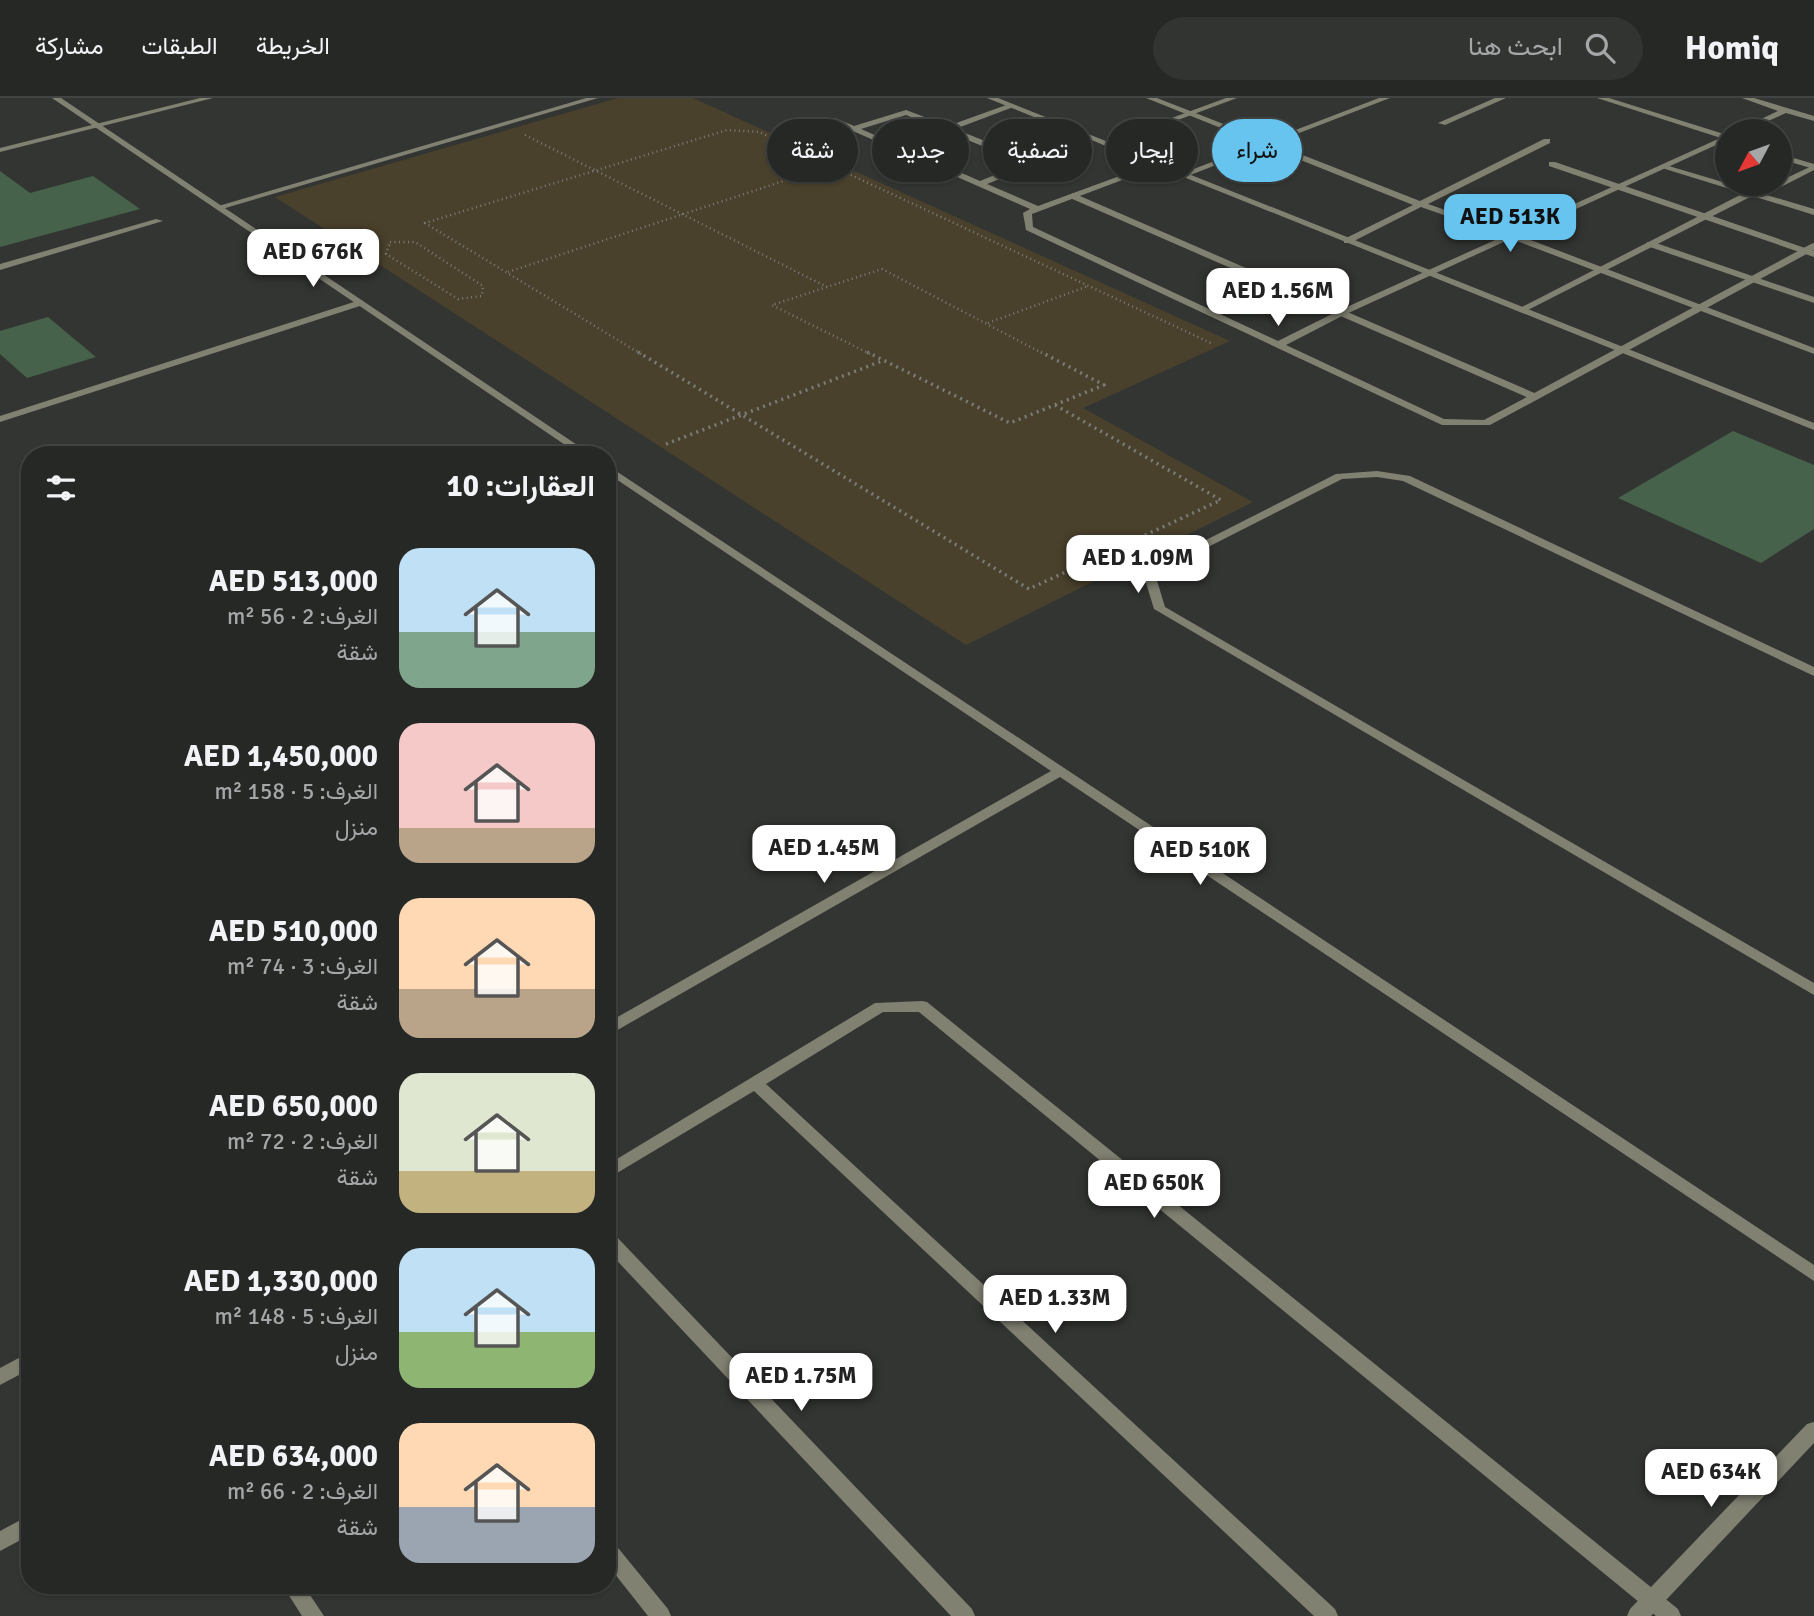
<!DOCTYPE html>
<html lang="ar">
<meta charset="utf-8">
<style>
:root{--surface:#262826;--page:#323432;--text:#f1f3f6;--muted:#a4a6a7;--line:#424443;--accent:#66c4ef}
body{margin:0;font-family:Signika,Vazirmatn,sans-serif;background:var(--page);color:var(--text);direction:rtl;height:100vh;display:flex;flex-direction:column;font-size:26px;white-space:nowrap}
*{box-sizing:border-box;margin:0}
p{font-size:23px;color:var(--muted)}
.icon{flex:none;width:38px;height:38px;fill:none;stroke:currentColor;stroke-width:2;stroke-linecap:round;stroke-linejoin:round}
.map{position:relative;flex:1;overflow:hidden;direction:ltr}
.drawer{position:absolute;left:21px;top:348px;width:595px;height:1148px;display:flex;flex-direction:column;background:var(--surface);border-radius:28px;box-shadow:0 2px 5px #0004,0 0 0 2px var(--line);direction:rtl}
.drawer>*{flex:none}
.guide{position:absolute;left:637px;top:21px;width:665px;height:63px;direction:rtl;display:flex;gap:14px}
.needle{width:46px;rotate:229deg}
.fabs{position:absolute;left:1715px;top:21px;display:grid;gap:14px}
.fabs a{display:grid;place-items:center;width:77px;height:77px;border-radius:50%;background:var(--surface);box-shadow:0 2px 5px #0004,0 0 0 2px var(--line);font-size:35px}
.price{position:absolute;translate:-50% -60px;padding:0 16px;border-radius:14px;background:#fff;color:#222;font-size:23px;line-height:46px;filter:drop-shadow(0 2px 4px #0008)}
.price::after{content:'';position:absolute;left:50%;top:42px;width:21px;height:16px;margin-left:-10px;background:inherit;clip-path:polygon(0 0,100% 0,50% 100%)}
.price.current{background:var(--accent);color:#111}
ul{padding:0;list-style:none}
li{display:flex;align-items:center;gap:21px;height:175px;padding:0 21px}
li span{display:grid;place-items:center;flex:none;width:196px;height:140px;border-radius:21px;color:#555}
li>.icon{margin-inline-start:auto}
span .icon{width:84px;height:84px;fill:#fffc;stroke-width:1}
li b{font-size:30px}
h2{display:flex;justify-content:space-between;align-items:center;height:84px;padding:0 21px;font-size:30px}
.chip{padding:0 24px;border-radius:32px;background:var(--surface);box-shadow:0 2px 5px #0004,0 0 0 2px var(--line);font-size:24px;line-height:63px}
.chip.current{background:var(--accent);color:#111}
header{display:flex;align-items:center;gap:42px;box-sizing:border-box;height:98px;padding:0 35px;background:var(--surface);border-bottom:2px solid var(--line)}
header strong{font-size:33px}
nav{display:flex;gap:38px;margin-inline-start:auto;font-size:24px}
.search{width:490px;height:63px;background:var(--page);display:flex;align-items:center;gap:18px;box-sizing:border-box;padding:0 24px;border-radius:38px;color:var(--muted);font-size:26px}
.map>svg:first-child{display:block}
</style>
<header>
<strong>Homiq</strong>
<div class="search"><svg class="icon" aria-label="search" viewBox="0 0 24 24"><circle cx="10" cy="10" r="6"/><path d="M15 15l6 6"/></svg>ابحث هنا</div>
<nav><a>الخريطة</a><a>الطبقات</a><a>مشاركة</a></nav>
</header>
<div class="map">
<svg width="1814" height="1518" viewBox="0 0 1814 1518">
<rect width="100%" height="100%" fill="#333532"/>
<path fill="#4a412c" d="M618,0H693L1230,243L1083,310L1253,404L966,547L275,99Z"/>
<path fill="#46624a" d="M0,73L30,95L93,78L140,111L0,149Z
M48,219L96,259L27,280L0,256V233Z
M1733,333L1814,367V431L1761,465L1618,400Z"/>
<g fill="none" stroke-linecap="round" stroke-linejoin="round">
<path stroke="#7b7c7a" stroke-width="2.5" stroke-dasharray="1 3.5" stroke-linecap="butt" d="M525,37L827,189
M390,144H415L483,188L482,198L458,201L386,156Z
M508,174L829,68
M988,225L1088,188
M641,256L425,125L727,32L759,34L1213,246
M870,256L772,207L882,171L1044,256"/>
<path stroke="#7b7c7a" stroke-width="3.5" stroke-dasharray="2 4.5" stroke-linecap="butt" d="M638,254L1029,491L1221,402L1055,307
M867,254L1010,325L1104,287L1041,254
M666,346L882,263"/>
<path fill="#818172" fill-rule="evenodd" d="M586,0H598L222,111L215,109Z
M1146,0H1157L1420,103L1544,41H1550V45L1428,106L1515,136L1814,250V256L1509,140L1421,109L1350,145H1344V141L1413,107Z
M1597,0H1609L1727,37V42Z
M1780,56L1814,66V71L1780,61Z
M1549,64H1555L1814,153V159L1549,68Z
M1662,66L1814,111V117L1662,70Z
M1073,95L1539,297L1540,299L1531,301L1070,100L1069,98Z
M1647,144H1653L1814,199V205L1647,148Z"/>
<path fill="#818172" fill-rule="evenodd" d="M200,0H213L0,54V50Z
M1226,0H1237L1108,48L1101,46Z
M1379,0H1390L1185,79L1178,77Z
M1495,0H1506L1445,27L1438,25Z
M1742,0H1754L1814,18V23L1786,15L1746,33H1736L1778,13Z
M1009,6L1016,8L955,31L1032,62L1064,49H1070V53L987,86L1038,108L1155,65L1162,67L1032,116L1033,129L1278,243L1338,213L1727,37V42L1344,217L1286,247L1444,321L1484,322L1811,146L1814,145V152L1490,327H1442L1026,132L1023,115L1030,111L828,22L835,20L854,28L906,12L948,28ZM906,17L1024,65L980,83L861,31Z
M1814,67V72L1777,91L1748,100L1524,214L1516,212L1742,96L1780,86V83Z
M156,121L163,123L0,172V166Z
M360,202L363,203V207L0,324V318Z
M1377,373L1410,378L1814,569V578L1403,383L1377,379L1342,381L1155,476L1165,509L1814,885V897L1154,511L1143,475L1145,473L1336,376Z
M922,903L927,904L1678,1511L1681,1518H1656L919,914H883L766,986L1335,1511L1338,1518H1314L754,993L607,1081V1067L875,905Z
M607,1133L613,1135L972,1511L975,1518H951L607,1152Z
M30,1417V1437L0,1453V1433Z
M607,1442L614,1445L668,1511L671,1518H648L607,1466Z
M283,1488H304L324,1518H302Z"/>
<path fill="#818172" fill-rule="evenodd" d="M52,0H61L592,357H580Z
M987,0H998L1814,325V332Z
M607,367L1814,1167V1183L1060,679L607,938V925L1051,673L607,375Z
M30,1254V1271L0,1287V1270Z
M1814,1324V1345L1651,1518H1627L1630,1511L1807,1326Z"/>
</g>
</svg>
<div class="fabs">
<a><svg class="needle" viewBox="-14 -14 28 28"><path d="M0-13l5 13h-10z" fill="#e53935"/><path d="M0 13l5-13h-10z" fill="#a4a6a7"/></svg></a>
</div>
<b class="price current" style="left:1510px;top:156px">AED 513K</b>
<b class="price" style="left:313px;top:191px">AED 676K</b>
<b class="price" style="left:1278px;top:230px">AED 1.56M</b>
<b class="price" style="left:1138px;top:497px">AED 1.09M</b>
<b class="price" style="left:824px;top:787px">AED 1.45M</b>
<b class="price" style="left:1200px;top:789px">AED 510K</b>
<b class="price" style="left:1154px;top:1122px">AED 650K</b>
<b class="price" style="left:1055px;top:1237px">AED 1.33M</b>
<b class="price" style="left:801px;top:1315px">AED 1.75M</b>
<b class="price" style="left:1711px;top:1411px">AED 634K</b>
<div class="guide">
<a class="chip current">شراء</a>
<a class="chip">إيجار</a>
<a class="chip">تصفية</a>
<a class="chip">جديد</a>
<a class="chip">شقة</a>
</div>
<section class="drawer">
<h2>العقارات: 10<svg class="icon" aria-label="filters" viewBox="0 0 24 24"><path d="M4 7h16M4 17h16"/><circle cx="9" cy="7" r="2"/><circle cx="15" cy="17" r="2"/></svg></h2>
<ul>
<li><span style="background:linear-gradient(#bfe0f5 60%,#7fa58c 0)"><svg class="icon" aria-label="home" viewBox="0 0 24 24"><path d="M3 11l9-7 9 7M6 9v11h12V9"/></svg></span><div><b>AED 513,000</b><p>الغرف: 2 · 56 m²</p><p>شقة</p></div></li>
<li><span style="background:linear-gradient(#f6c9c9 75%,#b9a48a 0)"><svg class="icon" aria-label="home" viewBox="0 0 24 24"><path d="M3 11l9-7 9 7M6 9v11h12V9"/></svg></span><div><b>AED 1,450,000</b><p>الغرف: 5 · 158 m²</p><p>منزل</p></div></li>
<li><span style="background:linear-gradient(#ffd9b3 65%,#b9a48a 0)"><svg class="icon" aria-label="home" viewBox="0 0 24 24"><path d="M3 11l9-7 9 7M6 9v11h12V9"/></svg></span><div><b>AED 510,000</b><p>الغرف: 3 · 74 m²</p><p>شقة</p></div></li>
<li><span style="background:linear-gradient(#dfe7d0 70%,#c2b280 0)"><svg class="icon" aria-label="home" viewBox="0 0 24 24"><path d="M3 11l9-7 9 7M6 9v11h12V9"/></svg></span><div><b>AED 650,000</b><p>الغرف: 2 · 72 m²</p><p>شقة</p></div></li>
<li><span style="background:linear-gradient(#bfe0f5 60%,#8fb573 0)"><svg class="icon" aria-label="home" viewBox="0 0 24 24"><path d="M3 11l9-7 9 7M6 9v11h12V9"/></svg></span><div><b>AED 1,330,000</b><p>الغرف: 5 · 148 m²</p><p>منزل</p></div></li>
<li><span style="background:linear-gradient(#ffd9b3 60%,#9aa5b1 0)"><svg class="icon" aria-label="home" viewBox="0 0 24 24"><path d="M3 11l9-7 9 7M6 9v11h12V9"/></svg></span><div><b>AED 634,000</b><p>الغرف: 2 · 66 m²</p><p>شقة</p></div></li>
</ul>
</section>
</div>
